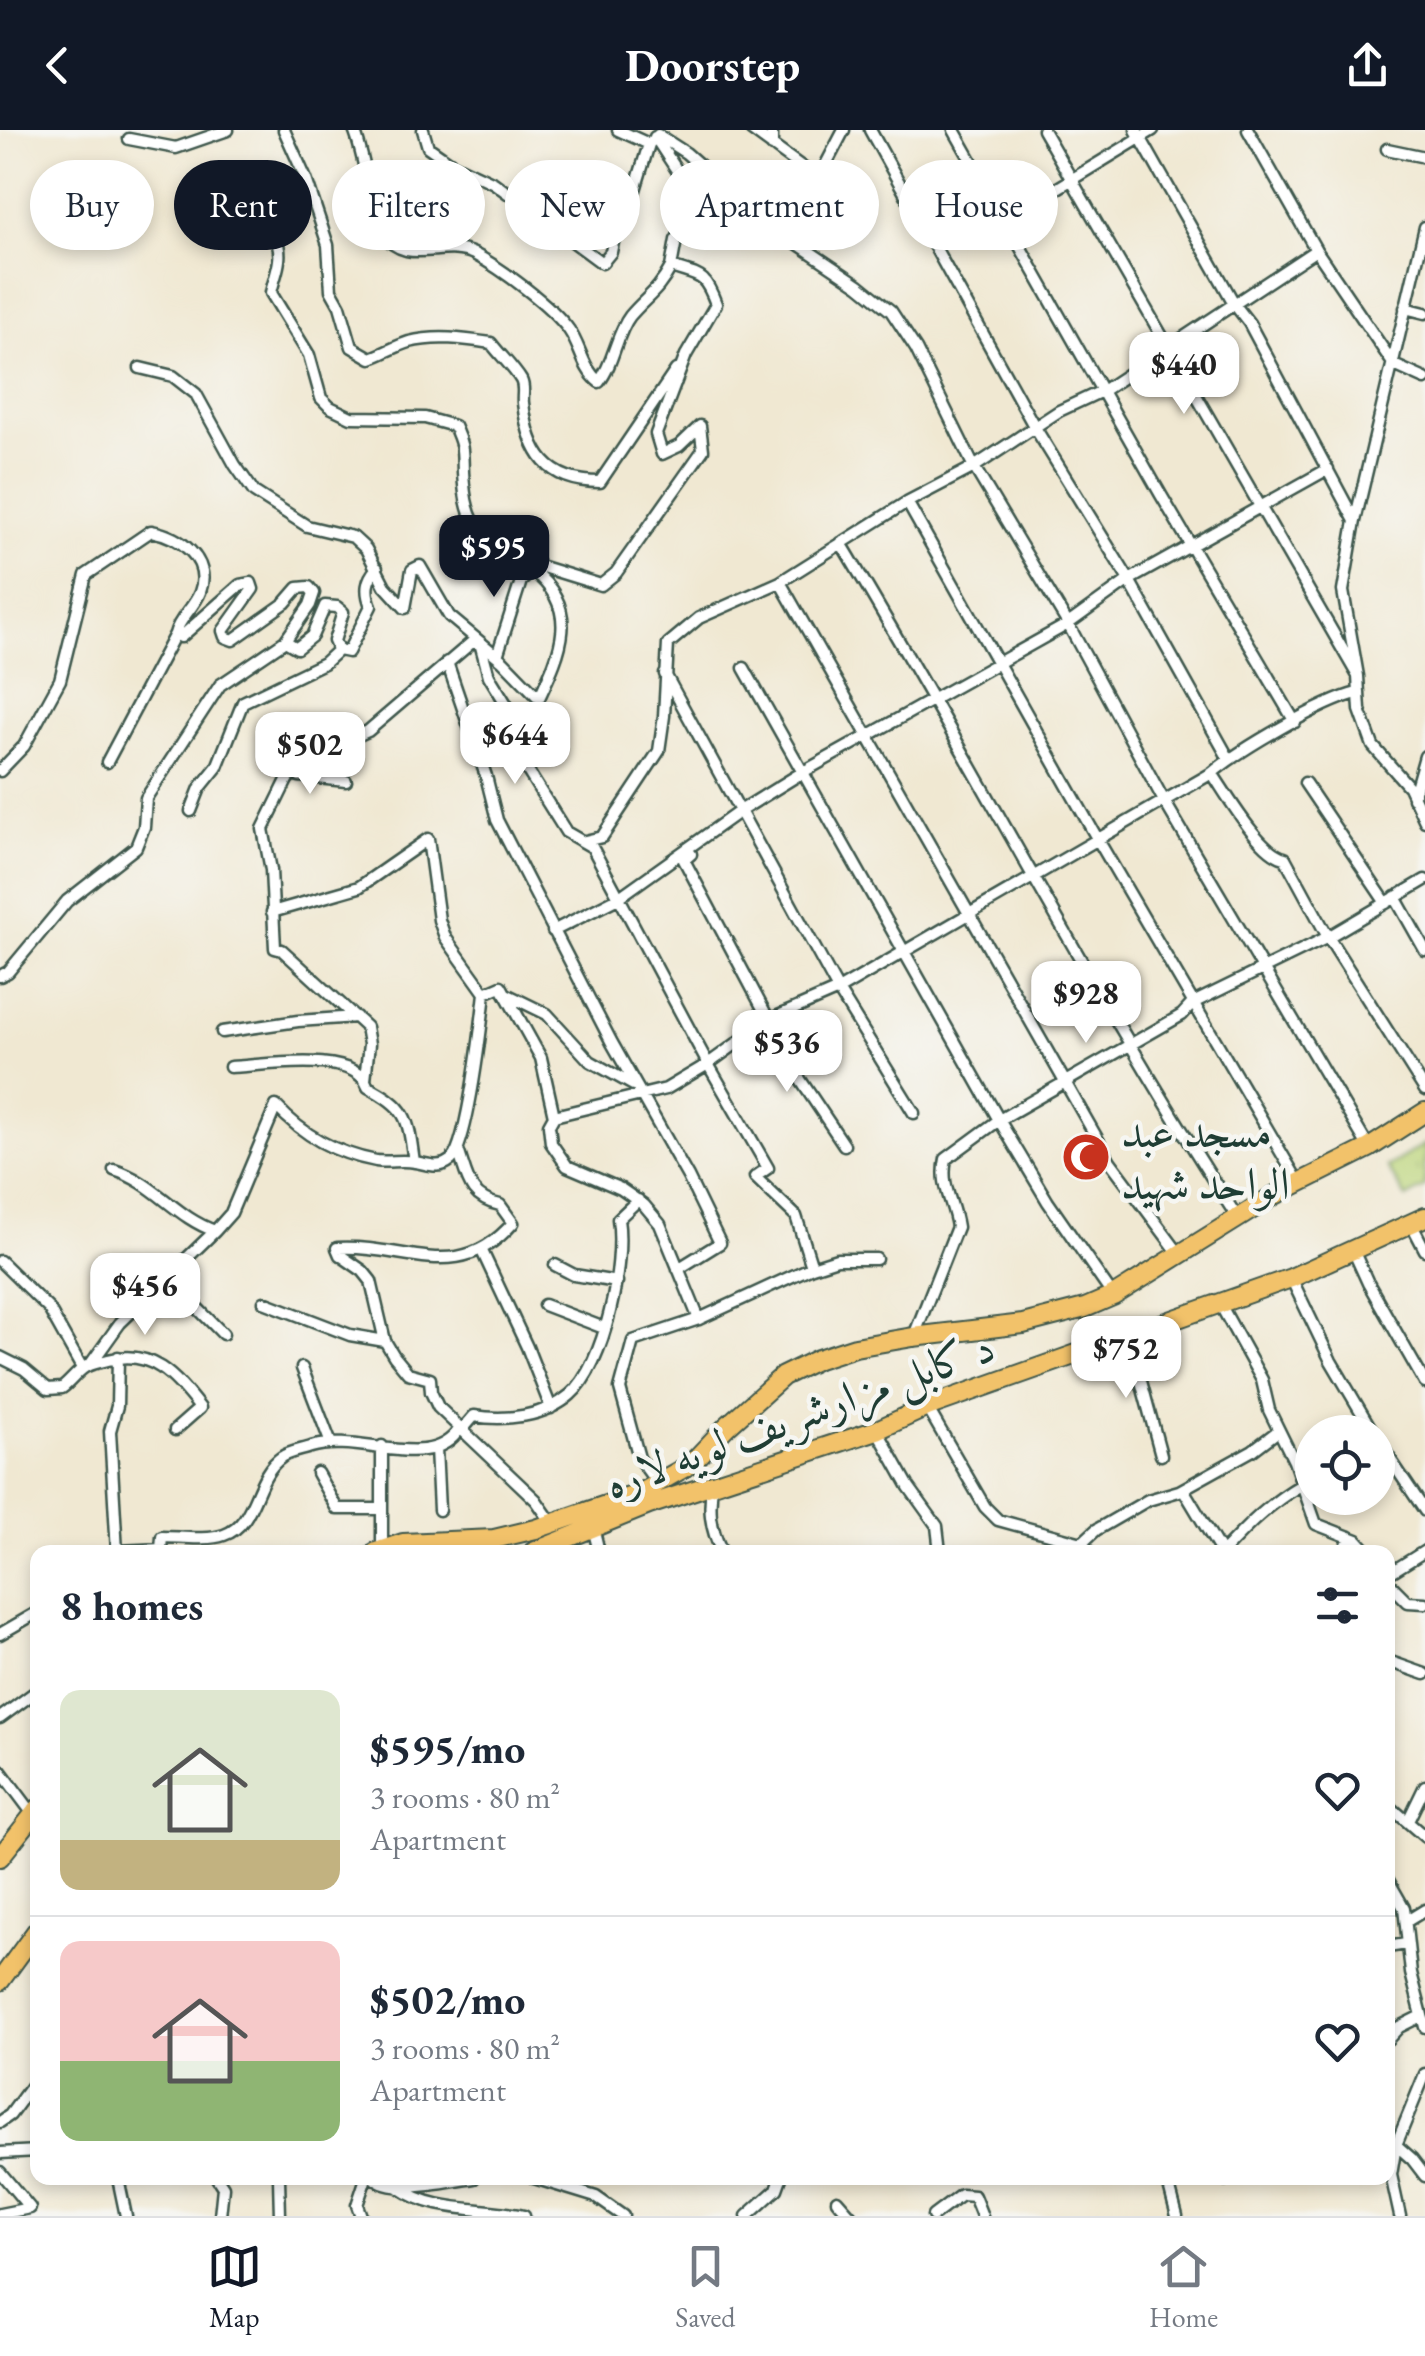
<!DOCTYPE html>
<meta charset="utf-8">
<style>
:root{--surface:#fff;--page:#f2f2f3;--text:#1f2937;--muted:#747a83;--line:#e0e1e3;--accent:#111827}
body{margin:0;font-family:"EB Garamond",Amiri,serif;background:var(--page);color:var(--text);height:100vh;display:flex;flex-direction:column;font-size:38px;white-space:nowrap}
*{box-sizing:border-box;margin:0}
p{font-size:32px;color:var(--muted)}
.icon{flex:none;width:55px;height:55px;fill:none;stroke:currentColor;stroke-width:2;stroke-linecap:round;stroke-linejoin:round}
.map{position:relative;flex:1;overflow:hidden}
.side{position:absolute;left:30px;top:1415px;width:1365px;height:640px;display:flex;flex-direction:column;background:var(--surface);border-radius:20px;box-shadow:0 5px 15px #0003}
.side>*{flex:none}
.banner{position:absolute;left:30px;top:30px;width:1365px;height:90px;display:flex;gap:20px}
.buttons{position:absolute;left:1295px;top:1285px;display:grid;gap:20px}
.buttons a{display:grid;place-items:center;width:100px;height:100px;border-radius:50%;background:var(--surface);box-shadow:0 5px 15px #0003;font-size:50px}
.price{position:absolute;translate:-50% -85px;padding:0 22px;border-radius:20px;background:#fff;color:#222;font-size:32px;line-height:65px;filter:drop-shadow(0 2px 5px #0008)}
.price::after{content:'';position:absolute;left:50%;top:60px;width:30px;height:22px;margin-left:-15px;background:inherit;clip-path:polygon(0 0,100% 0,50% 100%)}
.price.active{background:var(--accent);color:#fff}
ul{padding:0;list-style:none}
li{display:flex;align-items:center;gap:30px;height:250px;padding:0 30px}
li+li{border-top:2px solid var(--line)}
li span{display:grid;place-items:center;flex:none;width:280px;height:200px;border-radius:20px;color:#555}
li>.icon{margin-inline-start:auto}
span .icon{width:120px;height:120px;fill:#fffc;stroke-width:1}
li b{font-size:42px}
h2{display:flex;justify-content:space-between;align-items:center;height:120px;padding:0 30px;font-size:42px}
.pill{padding:0 35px;border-radius:45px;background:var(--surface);box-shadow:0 5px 15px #0003;font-size:35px;line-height:90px}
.pill.active{background:var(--accent);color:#fff}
header{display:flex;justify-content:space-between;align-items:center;height:130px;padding:0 30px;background:var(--accent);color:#fff;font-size:45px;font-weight:700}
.dock{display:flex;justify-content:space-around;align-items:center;height:140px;border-top:2px solid var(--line);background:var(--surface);font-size:28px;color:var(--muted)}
.dock a{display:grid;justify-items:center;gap:5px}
.dock .active{color:var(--accent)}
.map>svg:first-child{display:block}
</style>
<header><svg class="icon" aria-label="back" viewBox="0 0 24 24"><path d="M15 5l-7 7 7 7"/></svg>Doorstep<svg class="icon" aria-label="share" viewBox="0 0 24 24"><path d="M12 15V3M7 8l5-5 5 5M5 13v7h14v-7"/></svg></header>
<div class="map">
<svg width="1425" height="2086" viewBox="0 0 1425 2086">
<defs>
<pattern id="park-tufts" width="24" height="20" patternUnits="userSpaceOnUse" patternTransform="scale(2.5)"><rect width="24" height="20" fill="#bbd478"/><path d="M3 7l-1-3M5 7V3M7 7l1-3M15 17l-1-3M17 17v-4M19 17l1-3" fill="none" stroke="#a0b768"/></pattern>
</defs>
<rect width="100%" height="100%" fill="#f6f6f2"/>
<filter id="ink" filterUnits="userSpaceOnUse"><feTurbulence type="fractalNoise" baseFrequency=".01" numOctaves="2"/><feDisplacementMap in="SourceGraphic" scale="20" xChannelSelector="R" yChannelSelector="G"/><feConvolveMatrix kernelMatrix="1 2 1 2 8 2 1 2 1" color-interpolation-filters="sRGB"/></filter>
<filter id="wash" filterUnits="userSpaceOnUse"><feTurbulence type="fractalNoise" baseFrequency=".0048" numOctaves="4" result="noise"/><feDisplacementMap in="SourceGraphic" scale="40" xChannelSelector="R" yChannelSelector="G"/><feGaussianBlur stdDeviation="2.25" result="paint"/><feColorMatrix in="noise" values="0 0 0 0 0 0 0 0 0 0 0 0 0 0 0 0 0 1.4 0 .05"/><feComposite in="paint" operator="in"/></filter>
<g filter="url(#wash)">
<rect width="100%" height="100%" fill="#f0e8d2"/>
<path fill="url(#park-tufts)" stroke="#6d8856" stroke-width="2.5" d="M1425,1014V1057L1406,1068L1387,1037Z"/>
</g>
<g filter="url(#ink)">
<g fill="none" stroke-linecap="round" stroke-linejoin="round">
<g stroke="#3e574c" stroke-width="15">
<path id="minor" d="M284,0L306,49L328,115L331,160L340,176L352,217L371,228C383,224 396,216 409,212C436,205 464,209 491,213C500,225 513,237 521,250C525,257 522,265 523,273C529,323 547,352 600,352L676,240
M354,0C365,25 372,88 382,103C407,138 443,109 474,124C501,138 552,176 569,200C581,217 582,238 599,252C614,233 616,204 630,186C647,166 657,163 671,137
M423,0L428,17L451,33L494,53L602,133L611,122L615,103L628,83L649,14
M618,0L649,14L652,11
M751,0L817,48
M870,0L1034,296L1129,450L1229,629
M954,0L1161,365L1295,592
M1043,0L1358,546
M1136,0L1235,175L1249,193L1355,391
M1248,0L1316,120L1394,235L1425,249
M658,5L686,23L761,89L779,93L823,40L844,0
M129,9L176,18L228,0
M772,16V0
M1387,19L1425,27
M209,71C237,81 284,93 279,130C278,141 273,152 271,163L309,225L321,268L330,277L351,287L425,288L454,296C464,318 462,319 463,342C466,399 481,412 533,434
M761,89L859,155L891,181L916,219L974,337L1068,494L1163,669L1369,1018
M1005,90L1153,0
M1425,97L1355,391L1343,461L1358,546L1360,580L1373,616L1409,657L1425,691
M1405,178L1425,183
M140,238L173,246L196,264L235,335L254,362L307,396L353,407L366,419L385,456L405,478L412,440L420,436L449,486L503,531L539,568C561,521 581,479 533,441V434L601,455L616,443L703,320L700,296L679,316L662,324L656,304L686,225L716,174C704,142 700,147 671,137L676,110L682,99L701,94L706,86L705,75L693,65L655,7
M907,372L1098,710L1299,1053
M841,413C976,636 1095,869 1237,1087
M780,452L1110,1031L1180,1125
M497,526L521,451L533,441
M447,532L486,646L497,690L612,913L688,1047L720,1113L678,1139
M744,538L999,990L1048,1072L1113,1166
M665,544L838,860L914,983
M107,632L175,504
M0,641L24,616L60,550L86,445L151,401C179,406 212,429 200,462C194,478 179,488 175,504L181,507L240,455L251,453L253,459L223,501L225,507L233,510L285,473L298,458L309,457L314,463L310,475L285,511L297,518L312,506L325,476L337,477L343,482L334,511L338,520L348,522L371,476C365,461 366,450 377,438
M295,641L299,646L346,651
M1212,643C1227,665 1260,723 1285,728L1328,807L1425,960
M1305,653L1386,773
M1413,668L1425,626
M191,681L200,658L217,637L243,572L324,533L338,520
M585,711L602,707L659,621L664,586L668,514L699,488L780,452L907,372L974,337L1059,281L1104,260L1316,120
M691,724L684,730L769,890
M1395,767L1425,820
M272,782L359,757L428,709L439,790L445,807L485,863
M553,801L618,768L740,681L803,642L1068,494L1129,450L1328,339
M0,846L8,842L67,771L136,717L144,697L146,668L220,555L285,511
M506,864L547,884L590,931L633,955
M763,894L844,1015
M222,902L298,891L356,887
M230,937C263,936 355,919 368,957C408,978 408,988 414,1032
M365,950L369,914L366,897L282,820L275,818L271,740L263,699L287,650L303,630L368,601L471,513H480L489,546L508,577L514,619L566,702L592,717L708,934L768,1038L755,1047L796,1086L812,1137
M554,986L666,959L708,934L769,890L838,860L1212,643C1241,619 1321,572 1357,563
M114,1040C154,1052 175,1087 215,1101L231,1083L276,976C304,1006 335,1023 376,1031C389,1033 402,1029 415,1032C428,1034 439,1040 451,1030C468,1015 482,890 485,863L501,856L541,928L554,986L549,995L551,1013L567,1036L621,1059L644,1075L660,1094L699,1189
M1412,1095L1425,1120
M337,1118L340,1125L363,1141L371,1151L385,1211L394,1226L408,1243L430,1249L431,1262L438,1277L536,1370L552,1393
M337,1118C407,1114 458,1156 513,1093L500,1075C468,1068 468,1048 458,1020
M1353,1120L1368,1153L1425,1253
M482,1121L527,1217L551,1278
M0,1131L49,1179L82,1238
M555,1135L574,1145L617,1152
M166,1146L223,1204
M1291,1148L1331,1231L1373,1302
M264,1172L350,1205L385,1211
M1220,1174L1262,1250L1269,1280L1294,1331L1316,1394L1357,1410L1368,1422
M544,1175L604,1198
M914,1206L957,1097C953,1070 940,1056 946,1029L999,990L1182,885L1193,873L1328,807L1425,750
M1129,1207L1161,1325
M0,1227L24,1239L48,1259L62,1258C70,1252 77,1242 85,1237C92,1233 101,1232 108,1230C151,1218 175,1246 200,1278L175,1300
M90,1235L120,1193L215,1101
M302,1238L330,1311
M927,1277L985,1377L998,1390L1082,1413L1090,1422
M462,1300L474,1286C505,1291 545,1287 570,1265C605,1235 625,1133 618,1089L638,1070
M877,1300L909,1357L937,1396L940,1422
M1378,1311L1425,1381
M436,1318L439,1380
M317,1343L337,1379H381
M713,1352C708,1378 710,1398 722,1422
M657,1353L639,1328L620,1259L633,1211L699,1189L812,1137L837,1129H876
M1183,1359L1221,1422
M593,1397L599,1422
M1082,1413L1096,1400L1148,1370L1179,1361L1253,1320L1278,1301
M382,1419V1316
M117,1421L161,1419L162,1407C180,1407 207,1411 224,1405C257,1394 254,1346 282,1327C289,1322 302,1320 311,1317C360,1302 431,1345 460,1298
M117,1422L110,1301L117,1276L118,1227
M1223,1422C1247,1396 1270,1373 1301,1355
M1344,1422L1350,1407
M1388,1444L1425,1421
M1388,1452L1408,1472L1425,1473
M0,1504L38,1482
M1388,1531L1425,1544
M0,1588L38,1560
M0,1640L33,1684
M1388,1675L1425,1707
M1408,1691L1425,1656
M1388,1750L1404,1778L1411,1843L1425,1897
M1407,1791L1425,1780
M1388,1817L1406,1814
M1388,1909L1399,1897L1421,1886
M0,1992L10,1985L38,1947
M1396,2015L1412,2029L1425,2046
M0,2023L38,2021
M0,2042L30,2078L0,2084
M118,2048L126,2086
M217,2048L223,2057L220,2086
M279,2048L280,2086
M374,2048C393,2066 450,2051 475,2048
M409,2048L398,2057C436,2084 481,2076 524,2086
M534,2048L596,2067L623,2086
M1167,2048L1177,2086
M1225,2051L1226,2048
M837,2070L851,2086
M361,2086L357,2075L366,2048
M747,2086L777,2059L781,2048
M933,2086L961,2065L974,2066L982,2086
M1400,2086L1391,2045L1396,2015L1425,1944"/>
</g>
<g stroke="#3e574c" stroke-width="22">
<path id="trunk" d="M376,1422L403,1413L494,1409L536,1399L638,1364L691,1334L726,1297L783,1246L818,1229L855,1217L913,1207L1023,1194L1085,1178L1113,1166L1275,1065L1369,1018L1425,982
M533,1422L649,1375L877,1300L927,1277L1291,1148L1425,1087
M0,1727L38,1679
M0,1851L38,1799"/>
</g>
<use href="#minor" stroke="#fff" stroke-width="10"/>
<use href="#trunk" stroke="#f2c26a" stroke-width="18"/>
</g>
</g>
<defs>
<g id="mosque-disc" transform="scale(2.5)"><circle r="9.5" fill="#c8321e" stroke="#f6f6f2"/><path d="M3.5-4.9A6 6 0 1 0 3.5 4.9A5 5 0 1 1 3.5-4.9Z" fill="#fff"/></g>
</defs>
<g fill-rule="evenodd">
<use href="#mosque-disc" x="1086" y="1027"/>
</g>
<g text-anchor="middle" stroke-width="9" stroke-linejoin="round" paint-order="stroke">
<g font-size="45" fill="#1f3d34" stroke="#f6f6f2" text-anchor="start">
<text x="1121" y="1017">مسجد عبد<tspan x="1121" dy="52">الواحد شهید</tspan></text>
</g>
<g font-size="45" fill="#1f3d34" stroke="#f6f6f2">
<text transform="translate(799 1284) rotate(-20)" y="16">د کابل مزارشریف لویه لاره</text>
</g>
</g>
</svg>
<div class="buttons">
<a><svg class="icon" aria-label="locate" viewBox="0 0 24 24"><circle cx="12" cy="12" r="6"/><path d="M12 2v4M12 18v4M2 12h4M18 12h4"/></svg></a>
</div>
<b class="price" style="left:1184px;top:287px">$440</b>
<b class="price active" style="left:494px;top:470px">$595</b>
<b class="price" style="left:515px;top:657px">$644</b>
<b class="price" style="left:310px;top:667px">$502</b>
<b class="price" style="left:1086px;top:916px">$928</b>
<b class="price" style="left:787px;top:965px">$536</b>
<b class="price" style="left:145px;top:1208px">$456</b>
<b class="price" style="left:1126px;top:1271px">$752</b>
<div class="banner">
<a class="pill">Buy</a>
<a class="pill active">Rent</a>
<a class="pill">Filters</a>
<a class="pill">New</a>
<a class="pill">Apartment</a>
<a class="pill">House</a>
</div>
<section class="side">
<h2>8 homes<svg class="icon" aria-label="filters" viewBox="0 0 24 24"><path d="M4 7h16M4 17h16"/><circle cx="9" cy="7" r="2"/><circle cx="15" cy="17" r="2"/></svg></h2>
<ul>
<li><span style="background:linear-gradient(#dfe7d0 75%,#c2b280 0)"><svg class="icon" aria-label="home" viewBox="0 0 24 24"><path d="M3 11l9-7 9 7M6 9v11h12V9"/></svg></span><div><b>$595/mo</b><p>3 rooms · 80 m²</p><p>Apartment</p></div><svg class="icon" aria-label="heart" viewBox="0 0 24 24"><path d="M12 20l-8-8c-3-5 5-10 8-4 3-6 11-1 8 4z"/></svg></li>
<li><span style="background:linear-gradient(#f6c9c9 60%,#8fb573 0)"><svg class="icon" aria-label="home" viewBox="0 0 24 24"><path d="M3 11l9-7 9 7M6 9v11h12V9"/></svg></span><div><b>$502/mo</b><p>3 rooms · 80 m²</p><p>Apartment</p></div><svg class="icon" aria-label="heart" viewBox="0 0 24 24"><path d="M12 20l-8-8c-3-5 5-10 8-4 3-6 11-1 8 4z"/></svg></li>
</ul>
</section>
</div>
<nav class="dock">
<a class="active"><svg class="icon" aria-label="map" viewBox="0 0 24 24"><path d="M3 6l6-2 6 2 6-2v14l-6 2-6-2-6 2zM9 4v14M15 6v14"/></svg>Map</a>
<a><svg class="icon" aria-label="saved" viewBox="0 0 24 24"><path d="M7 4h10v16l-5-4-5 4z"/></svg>Saved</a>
<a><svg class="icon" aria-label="home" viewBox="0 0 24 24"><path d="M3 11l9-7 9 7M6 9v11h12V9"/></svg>Home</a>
</nav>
